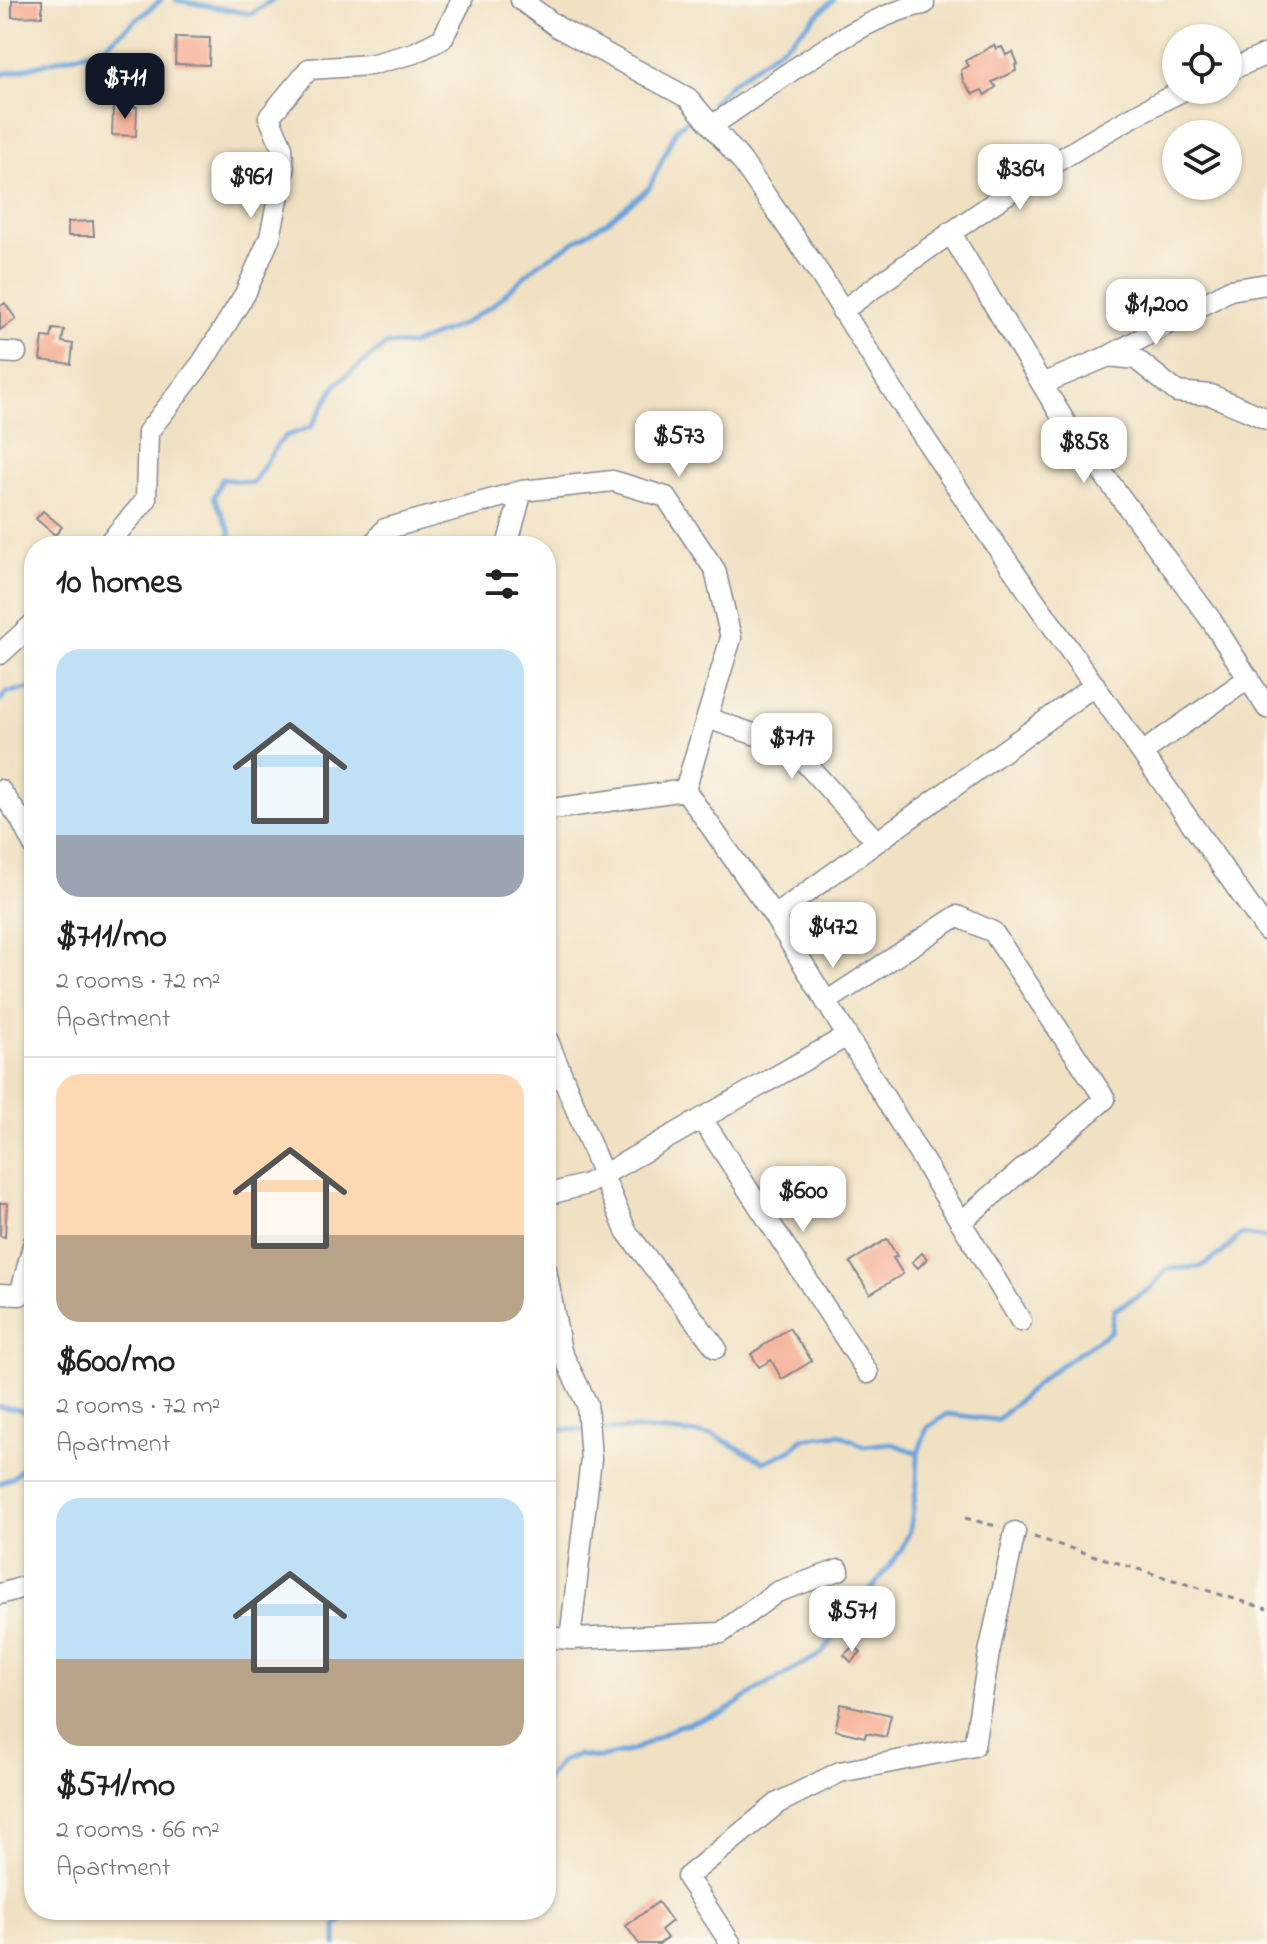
<!DOCTYPE html>
<meta charset="utf-8">
<style>
:root{--surface:#fff;--page:#f6f6f6;--text:#222;--muted:#767676;--line:#e0e0e0;--accent:#111827}
body{margin:0;font-family:"Indie Flower",sans-serif;background:var(--page);color:var(--text);height:100vh;display:flex;flex-direction:column;font-size:30px;white-space:nowrap}
*{box-sizing:border-box;margin:0}
p{font-size:26px;color:var(--muted)}
.icon{flex:none;width:44px;height:44px;fill:none;stroke:currentColor;stroke-width:2;stroke-linecap:round;stroke-linejoin:round}
.map{position:relative;flex:1;overflow:hidden}
.sheet{position:absolute;left:24px;top:536px;width:532px;height:1384px;display:flex;flex-direction:column;background:var(--surface);border-radius:32px;box-shadow:0 2px 6px #0004}
.sheet>*{flex:none}
.buttons{position:absolute;left:1162px;top:24px;display:grid;gap:16px}
.buttons a{display:grid;place-items:center;width:80px;height:80px;border-radius:50%;background:var(--surface);box-shadow:0 2px 6px #0004;font-size:40px}
.price{position:absolute;translate:-50% -68px;padding:0 18px;border-radius:16px;background:#fff;color:#222;font-size:26px;line-height:52px;filter:drop-shadow(0 2px 4px #0008)}
.price::after{content:'';position:absolute;left:50%;top:48px;width:24px;height:18px;margin-left:-12px;background:inherit;clip-path:polygon(0 0,100% 0,50% 100%)}
.price.active{background:var(--accent);color:#fff}
ul{padding:0;list-style:none}
li{display:grid;align-content:center;gap:16px;height:424px;padding:0 32px}
li+li{border-top:2px solid var(--line)}
li span{display:grid;place-items:center;height:248px;border-radius:24px;color:#555}
li>.icon{margin-inline-start:auto}
span .icon{width:144px;height:144px;fill:#fffc;stroke-width:1}
li b{font-size:34px}
h2{display:flex;justify-content:space-between;align-items:center;height:96px;padding:0 32px;font-size:34px}
.map>svg:first-child{display:block}
</style>
<div class="map">
<svg width="1267" height="1944" viewBox="0 0 1267 1944">
<rect width="100%" height="100%" fill="#fbf7ec"/>
<filter id="ink" filterUnits="userSpaceOnUse"><feTurbulence type="fractalNoise" baseFrequency=".0125" numOctaves="2"/><feDisplacementMap in="SourceGraphic" scale="16" xChannelSelector="R" yChannelSelector="G"/><feConvolveMatrix kernelMatrix="1 2 1 2 8 2 1 2 1" color-interpolation-filters="sRGB"/></filter>
<filter id="wash" filterUnits="userSpaceOnUse"><feTurbulence type="fractalNoise" baseFrequency=".006" numOctaves="4" result="noise"/><feDisplacementMap in="SourceGraphic" scale="32" xChannelSelector="R" yChannelSelector="G"/><feGaussianBlur stdDeviation="1.8" result="paint"/><feColorMatrix in="noise" values="0 0 0 0 0 0 0 0 0 0 0 0 0 0 0 0 0 1.4 0 .05"/><feComposite in="paint" operator="in"/></filter>
<g filter="url(#wash)">
<rect width="100%" height="100%" fill="#f0e1c3"/>
<g fill="none" stroke-linecap="round" stroke-linejoin="round">
<path stroke="#6ba3da" stroke-width="5" d="M176,0L251,14L272,0
M0,74L13,72L102,48L161,0
M712,103L729,85L791,40L833,0
M218,546L231,533L214,497L222,479L253,483L277,445L286,436L311,427L337,383L387,344L411,345L463,324L493,305L537,265L609,220L649,188L677,128L689,119
M0,701L7,692L34,688
M0,1407L17,1409L34,1416
M546,1429L583,1430
M593,1430L638,1429L714,1435L764,1462L791,1450L802,1439L839,1434L864,1446L890,1443L918,1453
M0,1483L13,1477L34,1456
M546,1780L560,1762L577,1755L598,1758L634,1750L678,1726L723,1713L760,1688L821,1654L900,1552L910,1531L917,1483L918,1453L927,1428L947,1414L997,1420L1048,1374L1111,1331L1114,1310L1151,1288L1167,1269L1200,1267L1222,1253L1241,1234L1267,1238
M336,1944V1925L358,1910"/>
</g>
<g id="blocks">
<path fill="#f5aa91" d="M12,0H42V16L12,17Z
M176,37L210,38L209,65L175,64Z
M994,45L996,49L1002,47L1006,55L1013,52L1018,64L1015,65L1016,71L992,82L996,87L985,95L982,90L973,94L963,81L961,70L969,66L965,61Z
M113,107H137L136,136L112,135Z
M93,221L94,236H68V222Z
M5,303L16,319L0,330V306Z
M53,329L64,330L62,342L73,344L71,364L40,360L43,337L51,338Z
M43,511L62,527L55,535L36,519Z
M0,1203H7L5,1237L0,1236Z
M887,1239L897,1256L893,1258L903,1274L870,1294L850,1262Z
M922,1253L927,1259L918,1268L912,1262Z
M789,1328L812,1361L782,1379L771,1360L759,1367L751,1354Z
M854,1645L861,1652L851,1662L844,1655Z
M841,1704L891,1715L886,1737L866,1733L865,1737L835,1730Z
M658,1902L672,1921L661,1930L667,1938L659,1944H639L626,1926Z"/>
</g>
</g>
<g filter="url(#ink)">
<use href="#blocks" fill-opacity="0" stroke="#868890" stroke-width="2"/>
<g fill="none" stroke-linecap="round" stroke-linejoin="round">
<g stroke="#868890" stroke-width="23">
<path id="minor" d="M521,0L559,28L688,98L741,160L820,274L892,389L988,534L1267,931
M1228,71L1267,54
M713,125C769,88 860,15 924,4
M950,232L1065,422L1211,620L1267,708
M842,311C952,231 1062,150 1184,90
M0,352L16,353
M1109,356L1230,290L1267,284
M1042,384L1109,356L1136,359L1177,392L1211,395L1267,419
M106,546L146,500L148,432L202,363L245,294L270,237L284,171L282,147L269,117L309,69L370,65L414,53L442,39L462,0
M372,546L385,529L522,491L613,481L666,497L715,570L731,638L685,790
M507,546L522,491
M0,654L34,623
M707,718L791,747L877,842
M1143,752L1249,678
M0,790L20,818L34,846
M546,810L685,790L774,916L1021,1321
M774,916L1095,685
M826,1002L957,916L993,932L1105,1099L961,1222
M546,1036L626,1231L716,1348
M702,1119L868,1373
M546,1195L587,1184L847,1036
M546,1269L561,1351L587,1404L591,1459L570,1639
M0,1294L20,1295L34,1242
M0,1594L34,1584
M546,1637L570,1639L721,1633L777,1592L839,1570
M731,1944L687,1877L778,1803L840,1772L974,1746L989,1653L1015,1532"/>
</g>
<path stroke="#868890" stroke-width="3" stroke-dasharray="6 6" stroke-linecap="butt" d="M965,1518L1000,1527
M1034,1537L1267,1609"/>
<use href="#minor" stroke="#fff" stroke-width="20"/>
</g>
</g>
</svg>
<div class="buttons">
<a><svg class="icon" aria-label="locate" viewBox="0 0 24 24"><circle cx="12" cy="12" r="6"/><path d="M12 2v4M12 18v4M2 12h4M18 12h4"/></svg></a>
<a><svg class="icon" aria-label="layers" viewBox="0 0 24 24"><path d="M12 4l9 5-9 5-9-5zM3 14l9 5 9-5"/></svg></a>
</div>
<b class="price active" style="left:125px;top:121px">$711</b>
<b class="price" style="left:1020px;top:212px">$364</b>
<b class="price" style="left:251px;top:220px">$961</b>
<b class="price" style="left:1156px;top:347px">$1,200</b>
<b class="price" style="left:679px;top:479px">$573</b>
<b class="price" style="left:1084px;top:485px">$858</b>
<b class="price" style="left:792px;top:781px">$717</b>
<b class="price" style="left:833px;top:970px">$472</b>
<b class="price" style="left:803px;top:1234px">$600</b>
<b class="price" style="left:852px;top:1654px">$571</b>
<section class="sheet">
<h2>10 homes<svg class="icon" aria-label="filters" viewBox="0 0 24 24"><path d="M4 7h16M4 17h16"/><circle cx="9" cy="7" r="2"/><circle cx="15" cy="17" r="2"/></svg></h2>
<ul>
<li><span style="background:linear-gradient(#bfe0f5 75%,#9aa5b1 0)"><svg class="icon" aria-label="home" viewBox="0 0 24 24"><path d="M3 11l9-7 9 7M6 9v11h12V9"/></svg></span><div><b>$711/mo</b><p>2 rooms · 72 m²</p><p>Apartment</p></div></li>
<li><span style="background:linear-gradient(#ffd9b3 65%,#b9a48a 0)"><svg class="icon" aria-label="home" viewBox="0 0 24 24"><path d="M3 11l9-7 9 7M6 9v11h12V9"/></svg></span><div><b>$600/mo</b><p>2 rooms · 72 m²</p><p>Apartment</p></div></li>
<li><span style="background:linear-gradient(#bfe0f5 65%,#b9a48a 0)"><svg class="icon" aria-label="home" viewBox="0 0 24 24"><path d="M3 11l9-7 9 7M6 9v11h12V9"/></svg></span><div><b>$571/mo</b><p>2 rooms · 66 m²</p><p>Apartment</p></div></li>
</ul>
</section>
</div>
